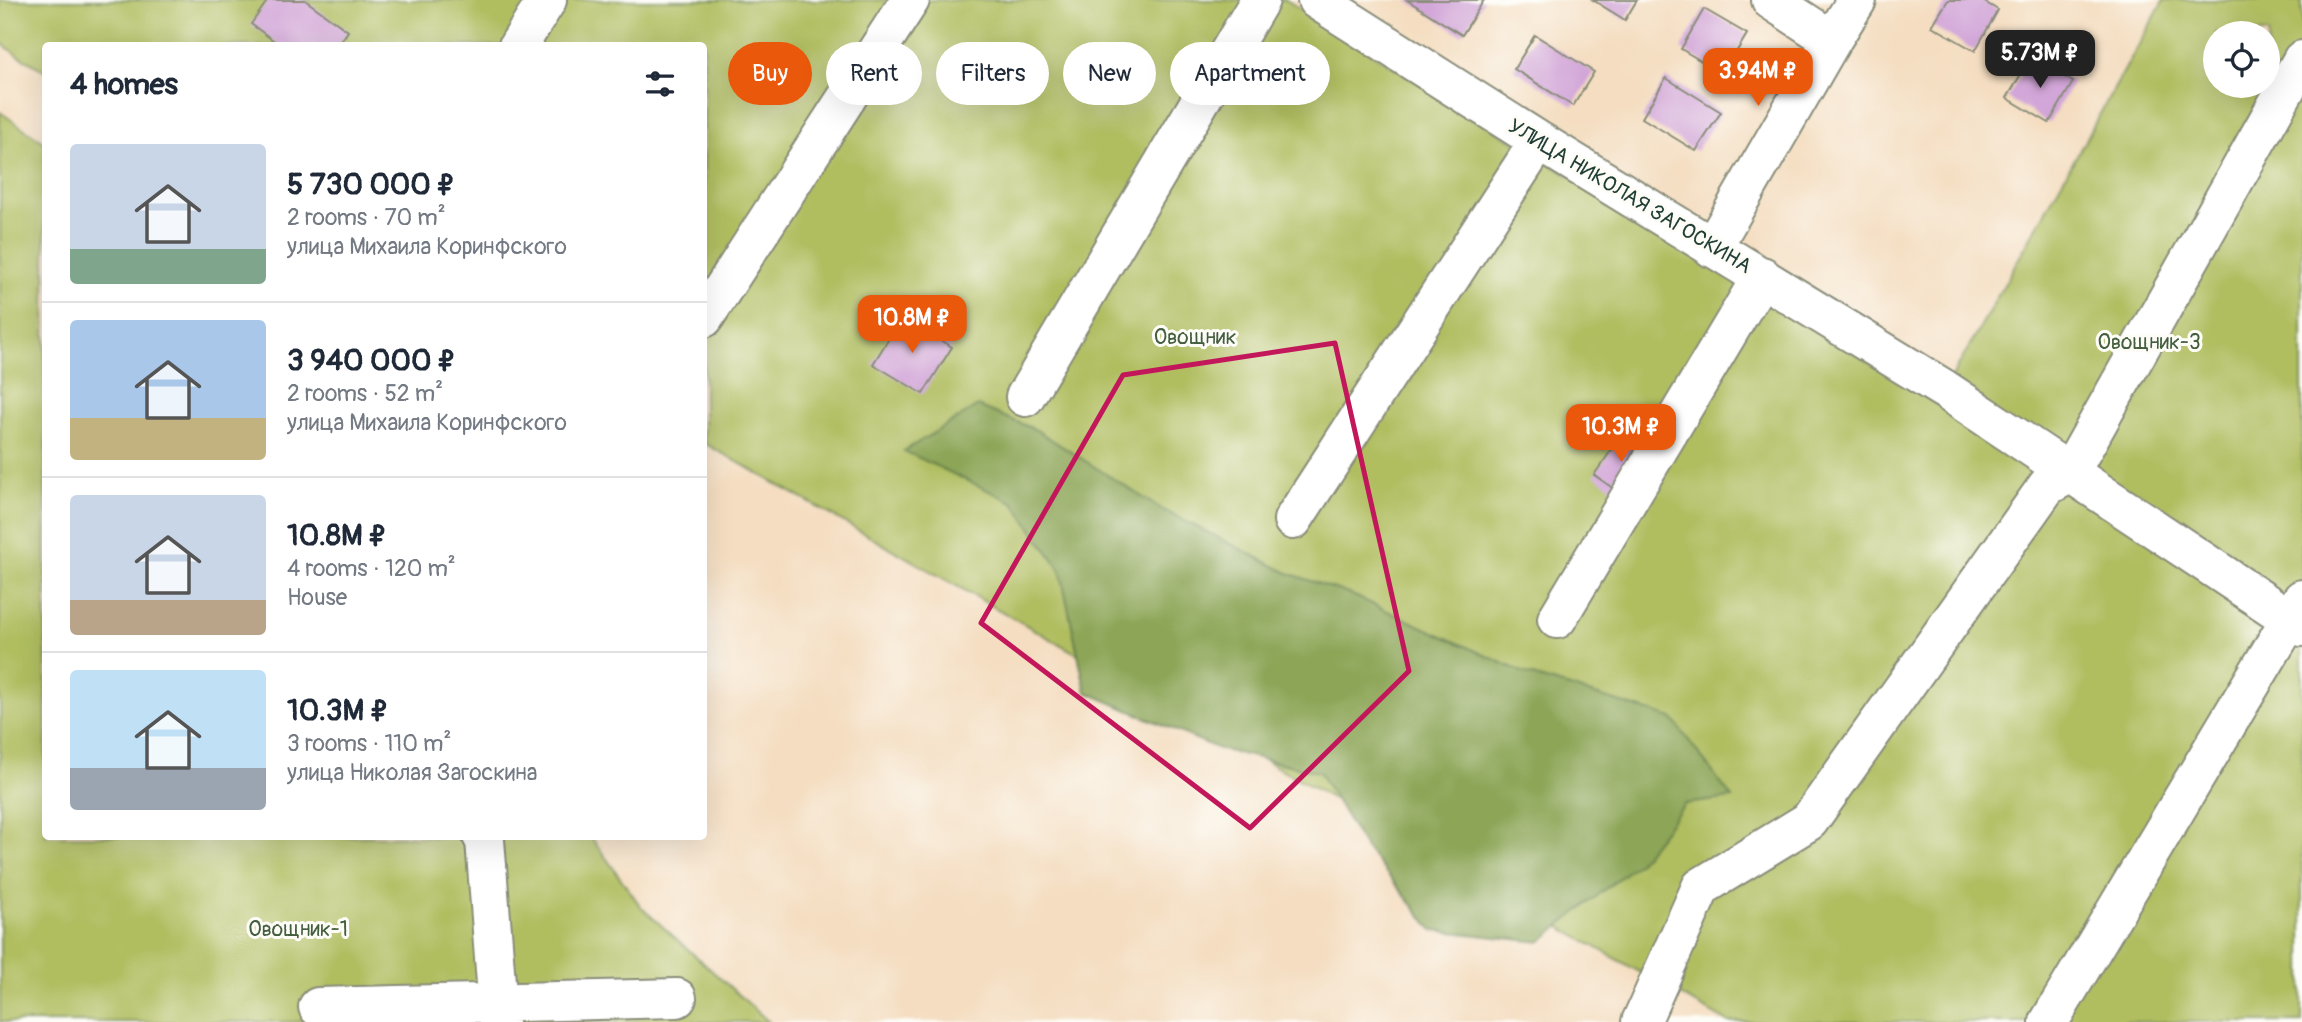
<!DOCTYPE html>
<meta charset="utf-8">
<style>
:root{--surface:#fff;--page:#f2f2f3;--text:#1f2937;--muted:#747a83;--line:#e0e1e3;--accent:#ea580c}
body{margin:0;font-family:Pangolin,sans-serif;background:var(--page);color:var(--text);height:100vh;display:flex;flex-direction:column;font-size:26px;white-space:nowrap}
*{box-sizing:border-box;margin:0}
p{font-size:23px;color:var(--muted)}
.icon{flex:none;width:38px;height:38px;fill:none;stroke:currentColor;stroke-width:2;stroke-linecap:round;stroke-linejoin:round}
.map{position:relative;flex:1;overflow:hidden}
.details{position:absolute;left:42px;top:42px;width:665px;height:798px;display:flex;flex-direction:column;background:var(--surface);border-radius:7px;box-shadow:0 7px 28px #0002}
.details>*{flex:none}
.hud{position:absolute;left:728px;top:42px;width:665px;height:63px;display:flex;gap:14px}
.fabs{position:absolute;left:2203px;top:21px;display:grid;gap:14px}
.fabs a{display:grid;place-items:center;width:77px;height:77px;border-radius:50%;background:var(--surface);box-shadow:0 7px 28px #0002;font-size:35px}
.price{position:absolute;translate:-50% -60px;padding:0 16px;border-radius:14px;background:var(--accent);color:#fff;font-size:23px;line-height:46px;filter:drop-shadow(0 2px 4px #0008)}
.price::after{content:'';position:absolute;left:50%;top:42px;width:21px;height:16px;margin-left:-10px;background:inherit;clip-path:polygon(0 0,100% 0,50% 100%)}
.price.selected{background:#222;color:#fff}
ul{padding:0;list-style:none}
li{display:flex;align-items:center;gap:21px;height:175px;padding:0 28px}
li+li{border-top:2px solid var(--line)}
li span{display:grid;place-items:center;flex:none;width:196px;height:140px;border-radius:7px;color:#555}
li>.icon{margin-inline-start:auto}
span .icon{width:84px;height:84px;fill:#fffc;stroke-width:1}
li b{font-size:30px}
h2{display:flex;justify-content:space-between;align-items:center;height:84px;padding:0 28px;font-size:30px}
.pill{padding:0 24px;border-radius:32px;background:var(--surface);box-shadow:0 7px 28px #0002;font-size:24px;line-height:63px}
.pill.selected{background:var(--accent);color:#fff}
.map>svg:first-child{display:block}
</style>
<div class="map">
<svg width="2302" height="1022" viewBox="0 0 2302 1022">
<rect width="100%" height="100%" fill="#fdfcf7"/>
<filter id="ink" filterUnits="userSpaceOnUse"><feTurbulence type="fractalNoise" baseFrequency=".0143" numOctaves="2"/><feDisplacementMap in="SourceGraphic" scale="14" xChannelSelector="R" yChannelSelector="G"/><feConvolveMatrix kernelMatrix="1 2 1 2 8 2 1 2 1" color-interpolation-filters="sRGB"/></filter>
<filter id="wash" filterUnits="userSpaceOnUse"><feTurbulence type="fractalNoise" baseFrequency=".00686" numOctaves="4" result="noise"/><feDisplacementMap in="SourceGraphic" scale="28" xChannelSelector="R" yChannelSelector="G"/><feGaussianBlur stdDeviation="1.57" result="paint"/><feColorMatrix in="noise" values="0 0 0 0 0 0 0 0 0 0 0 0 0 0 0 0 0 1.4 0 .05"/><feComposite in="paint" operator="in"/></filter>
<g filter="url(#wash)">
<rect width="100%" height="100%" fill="#f4ddc0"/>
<path fill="#b0be60" stroke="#687e4a" stroke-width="2" fill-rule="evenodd" d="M0,0H1286L1937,404L2164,0H2302V1022H1728L704,443V46H46L45,71L16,54L0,42ZM2216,33H2268V86H2216Z
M0,112L45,143L46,836L591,837L642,908L769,1022H0Z"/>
<path fill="#8ca556" stroke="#567145" stroke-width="2" d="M978,406L1036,430L1163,510L1288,573L1352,595L1529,675L1672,718L1732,798L1685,804L1639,862L1540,942L1433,930L1364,846L1319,772L1219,749L1086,692L1060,569L1013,502L904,451Z"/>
<g id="blocks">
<path fill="#d2a6d8" d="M268,0H305L348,31L338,46H281L251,24Z
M1407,0H1484L1462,35Z
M1593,0H1637L1625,20Z
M1948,0H1981L1998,10L1975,51L1932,26Z
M1704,9L1747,34L1723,74L1681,49Z
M1535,35L1594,72L1573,106L1514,69Z
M2031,57L2073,82L2049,123L2007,98Z
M1666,78L1721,112L1696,151L1642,118Z
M902,317L952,347L923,394L873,364Z
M1622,435L1648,452L1620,493L1594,475Z"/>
</g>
</g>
<g filter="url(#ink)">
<use href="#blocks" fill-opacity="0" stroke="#8a8d7a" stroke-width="2"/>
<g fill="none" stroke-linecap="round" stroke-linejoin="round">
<g stroke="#8a8d7a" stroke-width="42">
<path id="minor" d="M1317,0L1539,141L1944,389L2302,627
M1771,0L1832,40
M518,46L547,0
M1712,248L1832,40L1857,0
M704,318L910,0
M1025,397L1260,0
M1293,520L1539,141
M1557,619L1762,276
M482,836L485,840L499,1022
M318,1007L677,998
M1641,1022L1701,887L1809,821L2047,486L2069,474L2302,60
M2049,1022L2302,599"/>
</g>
<use href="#minor" stroke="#fff" stroke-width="38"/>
</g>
</g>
<path fill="none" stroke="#c2185b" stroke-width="5" stroke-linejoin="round" d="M1335,343L1409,671L1250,828L981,623L1123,375Z"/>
<g text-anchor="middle" stroke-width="6" stroke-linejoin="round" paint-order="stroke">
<g font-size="21" fill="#1f3d34" stroke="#fdfcf7">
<text transform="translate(1630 196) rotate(31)" y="7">УЛИЦА НИКОЛАЯ ЗАГОСКИНА</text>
</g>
<g font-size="21" fill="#435d3f" stroke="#fdfcf7">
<text x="1195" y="344">Овощник</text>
<text x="2149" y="349">Овощник-3</text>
<text x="298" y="936">Овощник-1</text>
</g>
</g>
</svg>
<div class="fabs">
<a><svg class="icon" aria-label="locate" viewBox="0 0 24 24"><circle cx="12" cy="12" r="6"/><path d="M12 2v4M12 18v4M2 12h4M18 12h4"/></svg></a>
</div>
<b class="price selected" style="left:2040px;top:90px">5.73M ₽</b>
<b class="price" style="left:1758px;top:108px">3.94M ₽</b>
<b class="price" style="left:912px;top:355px">10.8M ₽</b>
<b class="price" style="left:1621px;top:464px">10.3M ₽</b>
<div class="hud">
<a class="pill selected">Buy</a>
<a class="pill">Rent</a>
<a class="pill">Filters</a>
<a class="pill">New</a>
<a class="pill">Apartment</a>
</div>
<section class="details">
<h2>4 homes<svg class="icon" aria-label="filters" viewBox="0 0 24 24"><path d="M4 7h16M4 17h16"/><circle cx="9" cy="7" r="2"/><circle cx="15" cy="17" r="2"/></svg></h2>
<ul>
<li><span style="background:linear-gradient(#c9d6e8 75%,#7fa58c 0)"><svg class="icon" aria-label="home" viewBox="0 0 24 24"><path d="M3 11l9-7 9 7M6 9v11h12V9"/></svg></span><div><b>5 730 000 ₽</b><p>2 rooms · 70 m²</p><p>улица Михаила Коринфского</p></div></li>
<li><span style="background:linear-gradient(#a9c7e8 70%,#c2b280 0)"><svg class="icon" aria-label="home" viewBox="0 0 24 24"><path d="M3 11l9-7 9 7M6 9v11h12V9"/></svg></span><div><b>3 940 000 ₽</b><p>2 rooms · 52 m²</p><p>улица Михаила Коринфского</p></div></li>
<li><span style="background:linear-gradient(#c9d6e8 75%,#b9a48a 0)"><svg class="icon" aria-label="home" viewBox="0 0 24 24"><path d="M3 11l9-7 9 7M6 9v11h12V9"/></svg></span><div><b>10.8M ₽</b><p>4 rooms · 120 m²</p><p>House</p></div></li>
<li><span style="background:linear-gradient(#bfe0f5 70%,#9aa5b1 0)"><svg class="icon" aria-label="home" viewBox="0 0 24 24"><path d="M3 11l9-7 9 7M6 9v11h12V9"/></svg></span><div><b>10.3M ₽</b><p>3 rooms · 110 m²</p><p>улица Николая Загоскина</p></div></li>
</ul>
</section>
</div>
